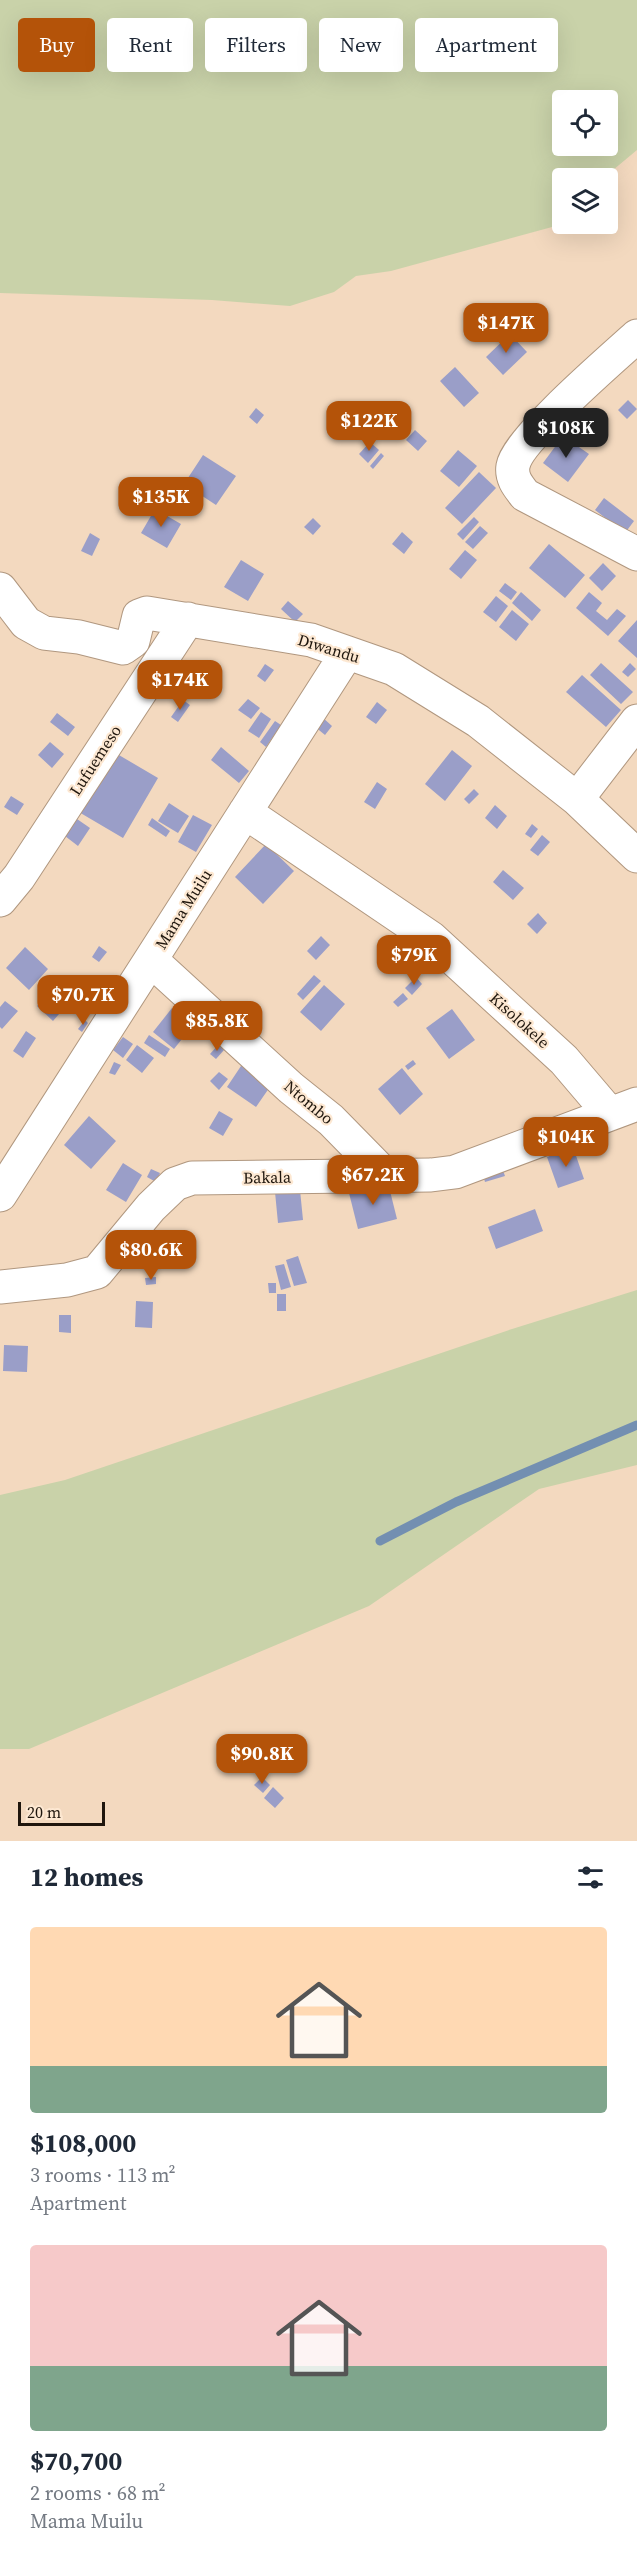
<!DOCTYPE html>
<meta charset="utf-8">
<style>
:root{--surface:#fff;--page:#f2f2f3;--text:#1f2937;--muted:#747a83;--accent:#b45309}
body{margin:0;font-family:"Source Serif 4",serif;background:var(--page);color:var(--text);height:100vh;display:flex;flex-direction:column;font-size:22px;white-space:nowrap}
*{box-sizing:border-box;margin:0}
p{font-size:20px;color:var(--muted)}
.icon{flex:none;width:33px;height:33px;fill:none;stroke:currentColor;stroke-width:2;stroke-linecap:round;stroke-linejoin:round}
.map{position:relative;height:1841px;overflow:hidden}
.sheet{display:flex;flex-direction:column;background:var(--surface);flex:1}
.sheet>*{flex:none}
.hud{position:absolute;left:18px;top:18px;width:602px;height:54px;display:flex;gap:12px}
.tools{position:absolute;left:552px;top:90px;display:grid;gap:12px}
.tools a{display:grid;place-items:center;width:66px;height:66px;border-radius:6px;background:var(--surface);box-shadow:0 6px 24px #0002;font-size:30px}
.scale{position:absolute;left:18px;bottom:15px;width:87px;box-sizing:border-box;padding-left:6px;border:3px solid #1f160d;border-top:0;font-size:16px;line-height:21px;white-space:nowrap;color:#1f160d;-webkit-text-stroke:4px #fde8d2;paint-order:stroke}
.price{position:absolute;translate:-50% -51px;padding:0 14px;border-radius:12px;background:var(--accent);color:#fff;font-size:20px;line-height:39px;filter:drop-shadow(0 2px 3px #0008)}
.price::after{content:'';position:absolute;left:50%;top:36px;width:18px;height:14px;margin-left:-9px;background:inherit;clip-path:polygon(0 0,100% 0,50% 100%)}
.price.current{background:#222;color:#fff}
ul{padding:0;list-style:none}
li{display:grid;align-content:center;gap:12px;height:318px;padding:0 30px}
li span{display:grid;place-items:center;height:186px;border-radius:6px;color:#555}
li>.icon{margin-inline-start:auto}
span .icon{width:108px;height:108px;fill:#fffc;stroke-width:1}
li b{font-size:26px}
h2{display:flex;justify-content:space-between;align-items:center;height:72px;padding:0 30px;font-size:26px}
.pill{padding:0 21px;border-radius:6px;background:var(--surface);box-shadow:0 6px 24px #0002;font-size:21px;line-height:54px}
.pill.current{background:var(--accent);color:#fff}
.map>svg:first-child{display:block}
</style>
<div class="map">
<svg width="637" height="1841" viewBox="0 0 637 1841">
<rect width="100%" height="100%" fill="#f3d9bf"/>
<path fill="#c9d2a9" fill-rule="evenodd" d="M0,0H637V150L613,170L607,178H562L563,224L391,271L356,276L334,292L290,306L212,300L0,293ZM562,100H608V146H562Z
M637,1290V1465L539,1489L369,1606L29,1749H0V1495L65,1480L512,1329Z"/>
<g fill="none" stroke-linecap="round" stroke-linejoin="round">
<path stroke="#738fb1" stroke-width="9" d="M380,1541L456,1502L637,1425"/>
</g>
<path fill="#9a9ec8" d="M510,334L527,352L503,375L486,357Z
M455,367L479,393L464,407L440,381Z
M628,400L637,409L627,419L618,410Z
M256,408L264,415L257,424L249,417Z
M415,430L427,441L418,451L406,440Z
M563,436L589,454L568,482L543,463Z
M370,442L379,450L368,463L359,454Z
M458,450L477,466L459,487L440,471Z
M381,453L384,456L373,469L370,466Z
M203,455L236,476L216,505L184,484Z
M479,472L496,488L462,524L445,508Z
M604,498L634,521L625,533L595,510Z
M155,509L181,524L167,548L141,533Z
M474,517L479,522L463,540L457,534Z
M313,518L321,526L313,535L304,527Z
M480,526L488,533L473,549L465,542Z
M402,532L413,542L404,554L392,544Z
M90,533L100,539L92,556L81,551Z
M549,544L585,575L565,598L529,568Z
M465,550L477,560L461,579L449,569Z
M241,560L264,574L248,601L224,587Z
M603,563L616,576L602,591L589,578Z
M505,583L517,592L511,600L499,591Z
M521,592L541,610L532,621L512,603Z
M589,592L602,603L596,611L607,620L617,609L626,616L608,636L576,608Z
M496,596L508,606L496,622L483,612Z
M288,601L303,614L295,622L281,609Z
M512,610L529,624L516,641L499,627Z
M637,620V658L618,641Z
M601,663L633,692L621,704L590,675Z
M630,663L636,669L628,677L622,672Z
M265,664L274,670L265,682L257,676Z
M582,675L621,710L606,727L566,692Z
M248,699L260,708L251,719L238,710Z
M183,700L190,705L178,722L171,717Z
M377,702L387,710L376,724L366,717Z
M261,712L271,719L259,738L248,731Z
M57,713L75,727L68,736L50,722Z
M322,717L332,726L325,735L314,726Z
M275,721L281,725L266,747L260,742Z
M50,742L64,754L52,768L38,755Z
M221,747L249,771L239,783L211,760Z
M107,748L158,778L123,838L72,808Z
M452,750L472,766L445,801L425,784Z
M377,782L387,789L375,809L364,802Z
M474,789L479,794L469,804L464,799Z
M11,796L24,804L17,815L4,807Z
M169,803L189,816L178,833L158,821Z
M495,805L507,816L497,829L485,818Z
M193,815L212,825L196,852L178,842Z
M152,818L170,831L166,837L148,825Z
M77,819L90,828L78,846L65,836Z
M532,824L538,829L531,838L525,834Z
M542,835L550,842L538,856L530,850Z
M266,844L294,871L263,904L235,877Z
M503,870L524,888L513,900L493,882Z
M538,913L547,923L537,934L527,924Z
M321,936L330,945L316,960L307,951Z
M99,946L107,952L99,962L92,957Z
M25,947L48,969L29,990L6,968Z
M314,975L321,981L303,1000L297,994Z
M416,977L422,984L412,995L405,988Z
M56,984L72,999L53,1021L37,1006Z
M324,985L345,1004L321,1031L300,1012Z
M403,993L408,999L398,1007L393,1002Z
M5,1001L18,1011L2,1029L0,1027V1007Z
M172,1008L193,1025L174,1049L153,1032Z
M452,1009L475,1040L449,1059L426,1028Z
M85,1020L88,1023L82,1032L78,1029Z
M26,1031L36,1038L23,1058L13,1051Z
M149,1035L170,1049L165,1057L144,1043Z
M123,1037L133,1044L123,1058L113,1050Z
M137,1045L154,1058L142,1073L126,1060Z
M218,1045L224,1050L216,1059L210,1054Z
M245,1060L274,1081L256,1107L227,1087Z
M413,1060L416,1064L408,1070L405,1066Z
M114,1062L121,1065L115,1075L109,1073Z
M402,1068L423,1094L400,1115L378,1089Z
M219,1072L228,1079L219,1090L210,1081Z
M219,1111L233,1119L223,1136L209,1128Z
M89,1116L116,1141L91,1169L64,1145Z
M573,1147L584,1179L558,1188L547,1157Z
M123,1163L142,1175L126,1202L106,1190Z
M501,1165L505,1176L485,1182L482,1172Z
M151,1169L160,1173L156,1182L147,1177Z
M388,1183L397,1219L358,1229L349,1193Z
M300,1190L303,1220L278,1223L275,1192Z
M535,1209L543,1231L496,1249L488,1227Z
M298,1256L307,1283L294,1286L286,1260Z
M284,1264L291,1287L281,1290L275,1266Z
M156,1277V1284L146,1285L145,1278Z
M268,1283H276V1293H269Z
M277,1294H286V1311H277Z
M136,1301L153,1302L152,1328L135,1327Z
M59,1315H71V1333L59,1332Z
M4,1345L28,1346L27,1372L3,1371Z
M262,1777L270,1785L263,1793L254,1785Z
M273,1787L284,1798L275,1808L264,1798Z"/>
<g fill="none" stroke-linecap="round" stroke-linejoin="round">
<g stroke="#b0977f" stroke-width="35">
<path id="minor" d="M637,336C613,358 517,440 513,466C511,478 518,486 525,495L637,554
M0,589L26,623L44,633L79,637L123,648L133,641L139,616L147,613L311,640L394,669L478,721L577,799L637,856
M577,799L637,721
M245,812L431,938L564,1060L610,1114
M0,900L19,877L188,619
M151,960L291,1088L331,1120L385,1175
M0,1195L347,653
M0,1287L67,1280L97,1272L151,1207L175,1184L192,1178L431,1175L455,1172L637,1104"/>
</g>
<use href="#minor" stroke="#fff" stroke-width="33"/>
</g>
<g text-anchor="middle" stroke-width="4.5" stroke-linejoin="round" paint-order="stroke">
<g font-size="16" fill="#1f160d" stroke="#fde8d2">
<text transform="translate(329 648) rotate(17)" y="6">Diwandu</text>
<text transform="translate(95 760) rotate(-57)" y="6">Lufuemeso</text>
<text transform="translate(183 909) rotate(-58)" y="6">Mama Muilu</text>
<text transform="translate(520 1020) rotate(42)" y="6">Kisolokele</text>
<text transform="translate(309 1102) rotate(40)" y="6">Ntombo</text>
<text transform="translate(267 1177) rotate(-1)" y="6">Bakala</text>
</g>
</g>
</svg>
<div class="tools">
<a><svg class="icon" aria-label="locate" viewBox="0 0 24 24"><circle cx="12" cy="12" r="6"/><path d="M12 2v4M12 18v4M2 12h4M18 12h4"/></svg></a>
<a><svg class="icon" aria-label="layers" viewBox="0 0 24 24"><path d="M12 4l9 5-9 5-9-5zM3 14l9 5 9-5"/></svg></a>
</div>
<div class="scale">20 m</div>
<b class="price" style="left:506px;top:354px">$147K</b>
<b class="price" style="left:369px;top:452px">$122K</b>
<b class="price current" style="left:566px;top:459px">$108K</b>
<b class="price" style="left:161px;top:528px">$135K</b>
<b class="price" style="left:180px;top:711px">$174K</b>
<b class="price" style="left:414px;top:986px">$79K</b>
<b class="price" style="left:83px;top:1026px">$70.7K</b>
<b class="price" style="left:217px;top:1052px">$85.8K</b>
<b class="price" style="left:566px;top:1168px">$104K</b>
<b class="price" style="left:373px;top:1206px">$67.2K</b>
<b class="price" style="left:151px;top:1281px">$80.6K</b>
<b class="price" style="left:262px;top:1785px">$90.8K</b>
<div class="hud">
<a class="pill current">Buy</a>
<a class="pill">Rent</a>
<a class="pill">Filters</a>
<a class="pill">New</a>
<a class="pill">Apartment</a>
</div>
</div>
<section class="sheet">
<h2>12 homes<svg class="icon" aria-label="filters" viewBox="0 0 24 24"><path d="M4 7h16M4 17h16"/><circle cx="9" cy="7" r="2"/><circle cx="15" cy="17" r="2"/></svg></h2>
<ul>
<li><span style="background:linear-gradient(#ffd9b3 75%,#7fa58c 0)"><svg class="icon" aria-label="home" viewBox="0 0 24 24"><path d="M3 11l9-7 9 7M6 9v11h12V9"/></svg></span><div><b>$108,000</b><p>3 rooms · 113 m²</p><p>Apartment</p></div></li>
<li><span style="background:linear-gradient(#f6c9c9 65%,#7fa58c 0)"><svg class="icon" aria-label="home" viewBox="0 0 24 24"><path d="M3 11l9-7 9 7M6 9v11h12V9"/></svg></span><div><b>$70,700</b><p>2 rooms · 68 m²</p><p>Mama Muilu</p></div></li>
</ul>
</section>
